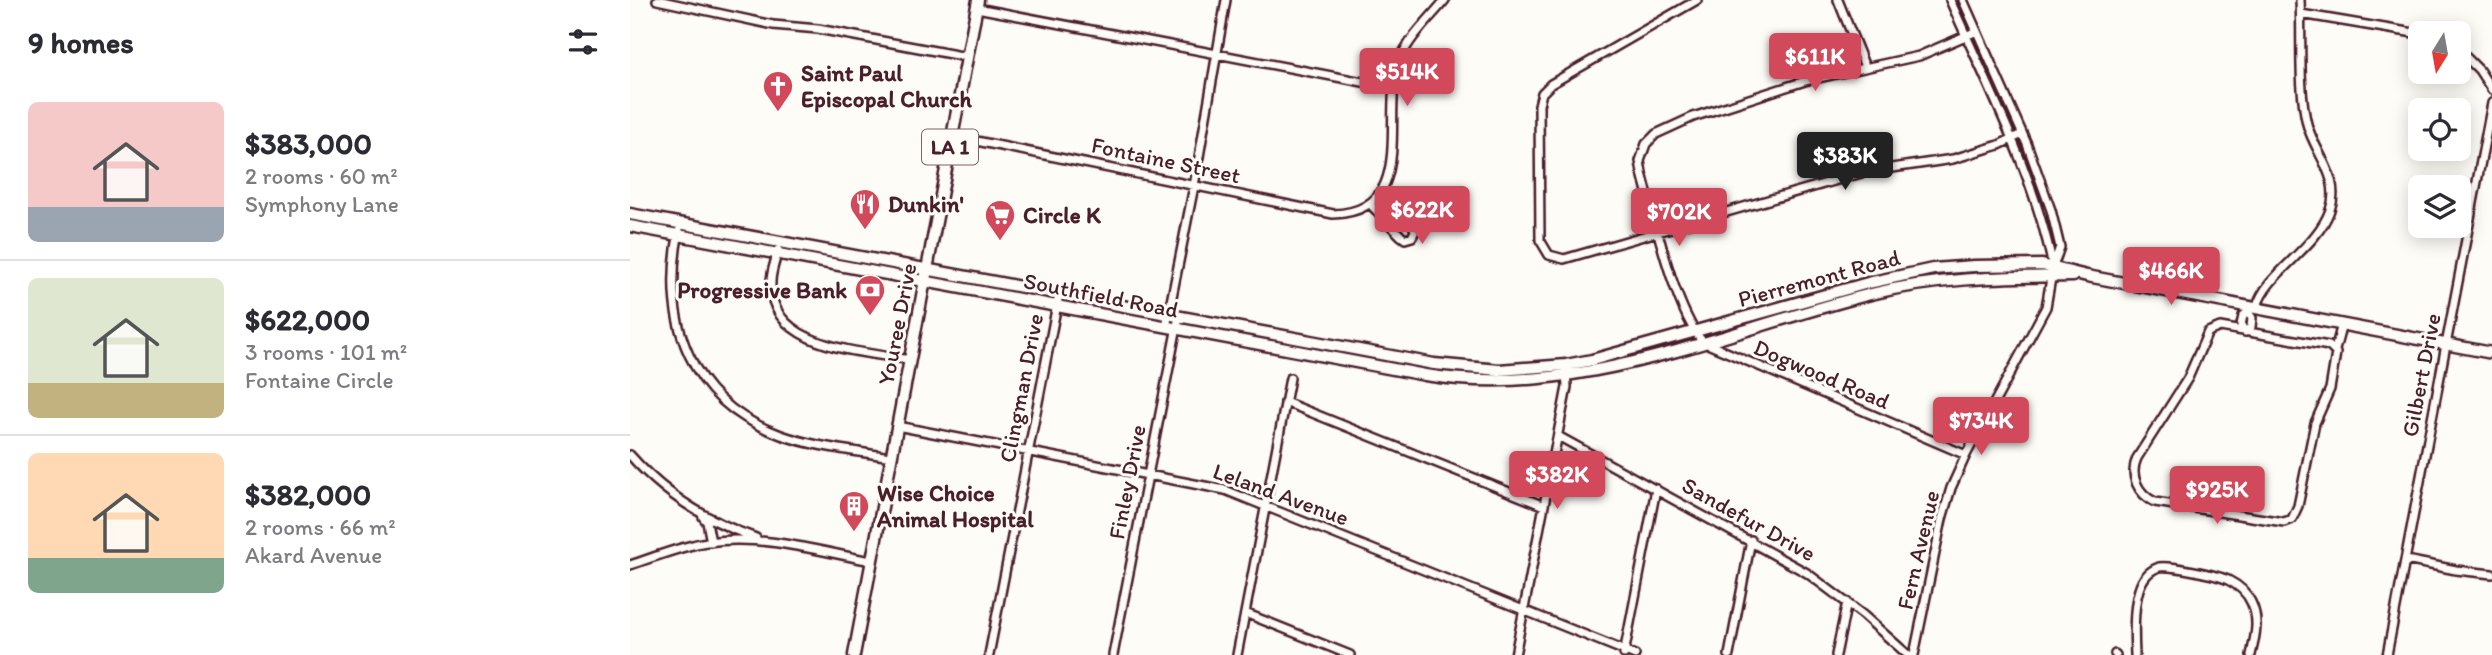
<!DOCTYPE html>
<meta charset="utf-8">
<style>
:root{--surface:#fff;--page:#f7f7f7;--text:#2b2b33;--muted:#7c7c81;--line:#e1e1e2;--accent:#d1495b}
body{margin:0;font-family:Itim,sans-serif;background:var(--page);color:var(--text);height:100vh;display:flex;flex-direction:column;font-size:26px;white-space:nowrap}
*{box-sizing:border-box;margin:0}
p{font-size:23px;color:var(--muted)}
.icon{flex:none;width:38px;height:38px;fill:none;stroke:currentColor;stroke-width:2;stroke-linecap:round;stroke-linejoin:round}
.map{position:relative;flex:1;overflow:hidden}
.drawer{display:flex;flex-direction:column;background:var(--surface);width:630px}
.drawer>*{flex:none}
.needle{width:46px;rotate:191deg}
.fabs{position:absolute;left:1778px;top:21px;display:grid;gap:14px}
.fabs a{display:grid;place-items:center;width:63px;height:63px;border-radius:10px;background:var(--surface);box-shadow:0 4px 18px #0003;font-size:35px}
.price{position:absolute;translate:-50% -60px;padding:0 16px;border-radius:7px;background:var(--accent);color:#fff;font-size:23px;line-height:46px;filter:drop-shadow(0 2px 4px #0008)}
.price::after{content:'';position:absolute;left:50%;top:42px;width:21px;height:16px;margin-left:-10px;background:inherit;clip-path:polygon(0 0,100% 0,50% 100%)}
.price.current{background:#222;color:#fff}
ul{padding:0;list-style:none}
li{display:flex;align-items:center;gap:21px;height:175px;padding:0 28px}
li+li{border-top:2px solid var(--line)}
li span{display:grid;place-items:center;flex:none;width:196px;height:140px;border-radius:10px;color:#555}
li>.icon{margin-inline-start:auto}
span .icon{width:84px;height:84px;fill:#fffc;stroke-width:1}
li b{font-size:30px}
h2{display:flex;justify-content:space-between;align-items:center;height:84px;padding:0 28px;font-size:30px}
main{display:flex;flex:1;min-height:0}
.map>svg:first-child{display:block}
</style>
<main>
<section class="drawer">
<h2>9 homes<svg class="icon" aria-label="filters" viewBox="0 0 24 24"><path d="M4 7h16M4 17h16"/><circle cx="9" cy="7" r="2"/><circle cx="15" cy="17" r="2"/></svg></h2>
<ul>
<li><span style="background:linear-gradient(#f6c9c9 75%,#9aa5b1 0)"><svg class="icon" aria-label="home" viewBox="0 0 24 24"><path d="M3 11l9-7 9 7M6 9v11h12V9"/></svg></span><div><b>$383,000</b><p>2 rooms · 60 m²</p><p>Symphony Lane</p></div></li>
<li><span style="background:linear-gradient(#dfe7d0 75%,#c2b280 0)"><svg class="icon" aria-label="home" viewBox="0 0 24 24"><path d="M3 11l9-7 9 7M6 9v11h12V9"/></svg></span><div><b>$622,000</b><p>3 rooms · 101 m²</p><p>Fontaine Circle</p></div></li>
<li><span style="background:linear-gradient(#ffd9b3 75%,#7fa58c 0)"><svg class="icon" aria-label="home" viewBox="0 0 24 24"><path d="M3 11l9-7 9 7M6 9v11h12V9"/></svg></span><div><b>$382,000</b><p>2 rooms · 66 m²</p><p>Akard Avenue</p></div></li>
</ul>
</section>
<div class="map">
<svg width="1862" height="655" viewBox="0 0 1862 655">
<rect width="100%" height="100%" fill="#fdfcf7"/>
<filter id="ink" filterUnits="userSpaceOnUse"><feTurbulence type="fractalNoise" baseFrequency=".0143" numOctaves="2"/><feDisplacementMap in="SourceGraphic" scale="14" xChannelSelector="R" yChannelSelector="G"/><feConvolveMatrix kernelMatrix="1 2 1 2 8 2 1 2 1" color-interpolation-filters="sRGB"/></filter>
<g filter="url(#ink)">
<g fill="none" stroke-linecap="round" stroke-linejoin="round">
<g stroke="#4a1f2b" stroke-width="12">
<path id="minor" d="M27,0L143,25L188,29L337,57
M1067,0L921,84L912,93L909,105L910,240L919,255L934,259L1235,172L1323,159L1369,145L1392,134
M1208,0L1235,67
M1320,0C1358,87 1404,173 1423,267
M347,8L764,88
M1671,14L1790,34
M1829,50L1849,70L1862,90
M322,136L703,214C785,212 754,123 766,71C772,44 798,21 815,0
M740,204L771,236L775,239L782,237L785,231L783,225L751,192
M49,231C31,321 59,402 151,435C185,447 225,451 261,457
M148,250C146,260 141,271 141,282C138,349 233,351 280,360
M1627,307C1635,274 1687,248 1700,210C1712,178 1684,152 1677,124C1668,88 1672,38 1670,0
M1618,312L1622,318L1621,327L1615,332L1611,325L1613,316L1618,312L1619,306
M536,327L564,186L596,0
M1590,327L1699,346L1706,353L1700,389L1685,423L1668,506L1662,519L1654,522L1525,502C1508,494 1499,476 1507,458L1558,378L1578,332Z
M1705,350L1712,324
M655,402L914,506
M267,426L595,490L1005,655
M928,436L1177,573L1233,615L1278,655
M0,455C35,495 77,521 126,538
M1336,455L1073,342C1045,311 1024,217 1012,173L1010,161L1016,144L1026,134L1063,117L1175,81L1289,56L1347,31
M73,517L77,522L81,542
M1776,560L1826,570L1862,574
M0,565C25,557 51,546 77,542C132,534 188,551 242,561
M615,613L720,655
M994,654L1026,489
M1485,654L1486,655
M359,655L429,294
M483,655L549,316
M607,655L660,378
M885,655L937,387L936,370
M1099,655L1121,540
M1206,655L1217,602
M1284,655L1312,519L1321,488L1336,455L1416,307L1423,267L1430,247L1421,210L1397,144L1333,0
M1505,655C1504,634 1502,592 1516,576C1519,572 1524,569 1529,567C1541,565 1587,575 1598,580C1608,585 1617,593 1621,602C1630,620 1625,637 1621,655
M1757,655L1862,103"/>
</g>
<g stroke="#4a1f2b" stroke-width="15">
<path id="major" d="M0,214L804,364L869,370L936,365L962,360L1238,283L1303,269L1344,266L1412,265L1457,276L1862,353
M0,226L795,375C951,400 1093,331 1241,294C1307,277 1375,277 1443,276
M224,655L348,0"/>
</g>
<use href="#minor" stroke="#fdfcf7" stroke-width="7"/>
<use href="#major" stroke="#fdfcf7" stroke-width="10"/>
</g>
</g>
<defs>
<g id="church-pin" transform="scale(1.575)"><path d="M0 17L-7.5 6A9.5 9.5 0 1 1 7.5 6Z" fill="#d1495b" stroke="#fdfcf7"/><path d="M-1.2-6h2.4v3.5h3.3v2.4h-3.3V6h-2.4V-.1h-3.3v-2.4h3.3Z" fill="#fff"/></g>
<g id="restaurant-pin" transform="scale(1.575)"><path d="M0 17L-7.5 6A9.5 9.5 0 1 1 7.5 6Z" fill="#d1495b" stroke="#fdfcf7"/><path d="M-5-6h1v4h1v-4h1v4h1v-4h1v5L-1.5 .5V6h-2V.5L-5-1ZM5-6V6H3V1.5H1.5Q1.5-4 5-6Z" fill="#fff"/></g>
<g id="supermarket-pin" transform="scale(1.575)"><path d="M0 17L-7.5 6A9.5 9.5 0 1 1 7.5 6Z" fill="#d1495b" stroke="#fdfcf7"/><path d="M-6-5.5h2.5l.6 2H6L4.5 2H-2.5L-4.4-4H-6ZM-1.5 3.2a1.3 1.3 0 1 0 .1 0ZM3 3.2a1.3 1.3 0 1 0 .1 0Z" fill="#fff"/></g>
<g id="bank-pin" transform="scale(1.575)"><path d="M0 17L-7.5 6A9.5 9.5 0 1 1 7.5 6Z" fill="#d1495b" stroke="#fdfcf7"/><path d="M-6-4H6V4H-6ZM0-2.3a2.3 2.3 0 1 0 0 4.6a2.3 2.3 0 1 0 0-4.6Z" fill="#fff"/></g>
<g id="building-pin" transform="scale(1.575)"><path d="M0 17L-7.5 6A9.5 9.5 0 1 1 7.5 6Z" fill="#d1495b" stroke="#fdfcf7"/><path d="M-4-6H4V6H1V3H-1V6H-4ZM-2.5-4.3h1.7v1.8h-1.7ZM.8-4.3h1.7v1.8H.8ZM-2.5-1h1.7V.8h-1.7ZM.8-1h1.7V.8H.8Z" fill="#fff"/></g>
</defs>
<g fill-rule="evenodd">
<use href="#church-pin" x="148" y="86"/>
<use href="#restaurant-pin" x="235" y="204"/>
<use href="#supermarket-pin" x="370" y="215"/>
<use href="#bank-pin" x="240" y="290"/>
<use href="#building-pin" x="224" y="506"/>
</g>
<g text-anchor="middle" stroke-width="6" stroke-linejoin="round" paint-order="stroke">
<rect fill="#fdfcf7" stroke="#806168" stroke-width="2" x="292" y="129.5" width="56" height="35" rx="5"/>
<g font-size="21" font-weight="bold" fill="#4a1f2b">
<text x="320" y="154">LA 1</text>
</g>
<g font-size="23" font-weight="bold" fill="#4a1f2b" stroke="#fdfcf7" text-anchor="start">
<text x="171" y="81">Saint Paul<tspan x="171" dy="26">Episcopal Church</tspan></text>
<text x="258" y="212">Dunkin'</text>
<text x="393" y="223">Circle K</text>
<text x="217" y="298" text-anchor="end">Progressive Bank</text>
<text x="247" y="501">Wise Choice<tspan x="247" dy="26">Animal Hospital</tspan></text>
</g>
<g font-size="23" fill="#4a1f2b" stroke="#fdfcf7">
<text transform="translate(536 160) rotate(12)" y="8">Fontaine Street</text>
<text transform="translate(1189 278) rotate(-15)" y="8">Pierremont Road</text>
<text transform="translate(471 295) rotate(11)" y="8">Southfield Road</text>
<text transform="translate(267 324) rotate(-79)" y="8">Youree Drive</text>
<text transform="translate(1192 374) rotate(23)" y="8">Dogwood Road</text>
<text transform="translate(1791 375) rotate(-79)" y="8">Gilbert Drive</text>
<text transform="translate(391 388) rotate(-79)" y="8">Clingman Drive</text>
<text transform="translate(497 482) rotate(-79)" y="8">Finley Drive</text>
<text transform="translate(651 494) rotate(20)" y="8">Leland Avenue</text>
<text transform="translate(1119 519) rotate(29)" y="8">Sandefur Drive</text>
<text transform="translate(1288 550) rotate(-77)" y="8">Fern Avenue</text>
</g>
</g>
</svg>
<div class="fabs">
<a><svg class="needle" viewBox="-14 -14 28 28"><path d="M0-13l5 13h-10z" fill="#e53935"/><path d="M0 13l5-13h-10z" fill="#7c7c81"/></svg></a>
<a><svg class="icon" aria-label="locate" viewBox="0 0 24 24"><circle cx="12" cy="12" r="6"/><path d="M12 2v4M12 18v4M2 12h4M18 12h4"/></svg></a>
<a><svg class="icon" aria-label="layers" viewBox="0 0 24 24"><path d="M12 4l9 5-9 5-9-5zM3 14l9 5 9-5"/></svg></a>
</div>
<b class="price" style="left:1185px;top:93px">$611K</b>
<b class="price" style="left:777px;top:108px">$514K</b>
<b class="price current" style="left:1215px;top:192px">$383K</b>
<b class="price" style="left:792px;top:246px">$622K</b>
<b class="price" style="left:1049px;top:248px">$702K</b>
<b class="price" style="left:1541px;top:307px">$466K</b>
<b class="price" style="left:1351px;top:457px">$734K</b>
<b class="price" style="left:927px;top:511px">$382K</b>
<b class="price" style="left:1587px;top:526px">$925K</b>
</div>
</main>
